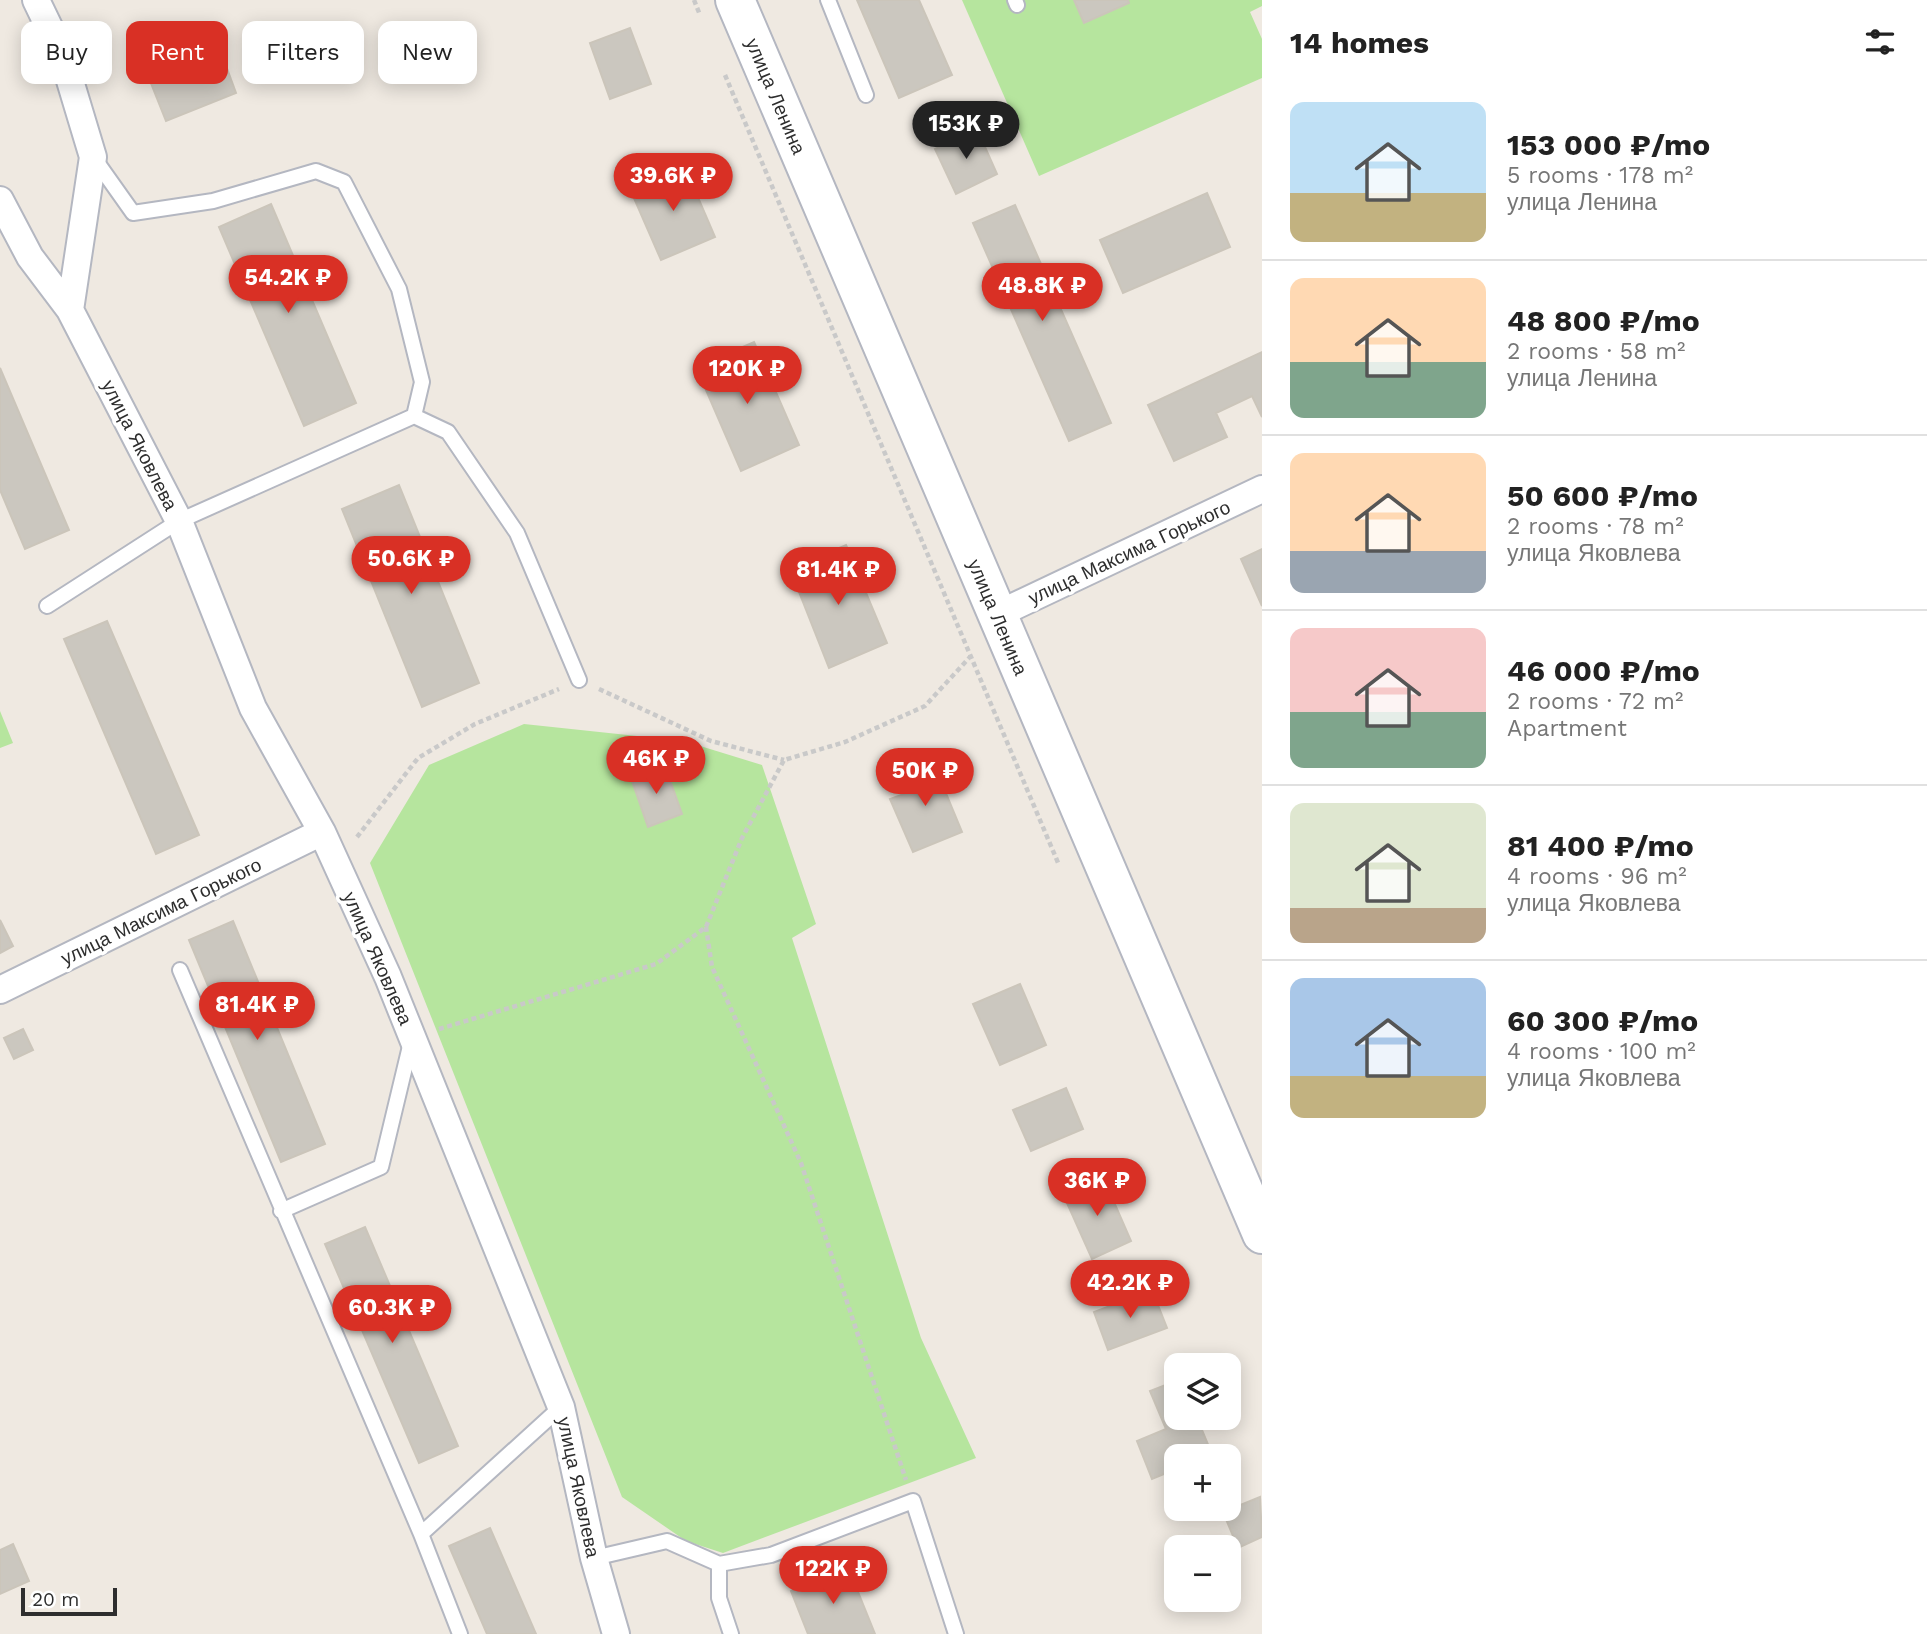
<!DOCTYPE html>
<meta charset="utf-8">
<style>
:root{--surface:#fff;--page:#f6f6f6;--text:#222;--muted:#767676;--line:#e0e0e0;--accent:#d93025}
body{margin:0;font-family:"Work Sans",sans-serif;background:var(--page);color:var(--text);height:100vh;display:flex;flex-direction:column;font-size:26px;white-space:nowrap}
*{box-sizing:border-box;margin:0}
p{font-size:23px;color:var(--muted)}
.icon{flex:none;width:38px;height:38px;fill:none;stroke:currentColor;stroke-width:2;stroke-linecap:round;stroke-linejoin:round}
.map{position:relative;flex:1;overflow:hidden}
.sheet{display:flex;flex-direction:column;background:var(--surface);width:665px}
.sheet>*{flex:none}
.hud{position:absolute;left:21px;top:21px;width:665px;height:63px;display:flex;gap:14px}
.buttons{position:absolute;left:1164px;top:1353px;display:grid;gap:14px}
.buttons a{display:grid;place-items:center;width:77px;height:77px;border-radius:14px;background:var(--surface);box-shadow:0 4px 18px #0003;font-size:35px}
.scale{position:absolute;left:21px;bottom:18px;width:96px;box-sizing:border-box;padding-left:7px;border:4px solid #2e2e2e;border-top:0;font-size:19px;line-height:24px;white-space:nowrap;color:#2e2e2e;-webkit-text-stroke:5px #fff;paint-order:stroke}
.price{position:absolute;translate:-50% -60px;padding:0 16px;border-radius:24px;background:var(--accent);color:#fff;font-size:23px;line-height:46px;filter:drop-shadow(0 2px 4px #0008)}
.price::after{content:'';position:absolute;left:50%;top:42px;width:21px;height:16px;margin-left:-10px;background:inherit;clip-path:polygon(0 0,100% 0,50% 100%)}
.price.selected{background:#222;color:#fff}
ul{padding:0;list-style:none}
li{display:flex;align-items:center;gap:21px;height:175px;padding:0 28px}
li+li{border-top:2px solid var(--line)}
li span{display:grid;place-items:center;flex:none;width:196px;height:140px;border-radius:14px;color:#555}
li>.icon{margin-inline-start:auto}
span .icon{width:84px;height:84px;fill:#fffc;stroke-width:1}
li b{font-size:30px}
h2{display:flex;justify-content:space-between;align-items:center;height:84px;padding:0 28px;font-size:30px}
.tag{padding:0 24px;border-radius:14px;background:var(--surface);box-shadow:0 4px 18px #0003;font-size:24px;line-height:63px}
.tag.selected{background:var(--accent);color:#fff}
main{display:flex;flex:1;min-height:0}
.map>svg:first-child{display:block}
</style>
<main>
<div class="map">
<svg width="1262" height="1634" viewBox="0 0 1262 1634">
<rect width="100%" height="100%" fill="#efe9e1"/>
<path fill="#b6e59e" d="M962,0H1262V6L1250,12L1262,39V78L1039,176Z
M0,711L13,743L0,748Z
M524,724L684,741L762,765L816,924L792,938L921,1338L976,1458L723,1553L686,1541L622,1497L370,863L429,765Z"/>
<path fill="#cbc7bf" stroke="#cbc5ba" stroke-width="2" d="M857,0H919L952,75L899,98Z
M1074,0H1128L1129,3L1084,23Z
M173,26L185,56L218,44L236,93L166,121L135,43Z
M630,28L651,84L610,99L590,43Z
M977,129L997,174L956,194L935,149Z
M684,165L715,237L661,260L630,189Z
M1207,193L1230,247L1123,293L1100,240Z
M271,204L356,403L304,426L219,227Z
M1015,205L1111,423L1069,441L973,223Z
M754,342L799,445L741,471L696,367Z
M1262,352V417L1252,396L1216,413L1227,437L1174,461L1148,405Z
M0,368L69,530L25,549L0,490Z
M399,485L479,683L422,707L342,509Z
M846,545L887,643L829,668L790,569Z
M1262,549V606L1241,559Z
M107,621L199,835L156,854L64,639Z
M933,762L962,832L913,852L890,799L904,794L897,777Z
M665,766L682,814L648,827L631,778Z
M0,920L13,946L0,953Z
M233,921L325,1144L281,1162L189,940Z
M1020,984L1046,1045L1000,1065L973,1004Z
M23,1029L33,1050L14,1059L4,1038Z
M1066,1088L1083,1129L1031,1151L1013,1110Z
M1103,1177L1131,1241L1092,1259L1063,1194Z
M365,1227L458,1446L419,1463L325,1244Z
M1152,1290L1167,1328L1108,1350L1094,1312Z
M1176,1381V1418H1197L1212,1454L1176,1456V1469L1152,1479L1137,1441L1166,1429L1150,1391Z
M1260,1497L1262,1537L1238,1548L1223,1512Z
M490,1528L536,1634H487L449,1546Z
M13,1544L29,1581L0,1594V1550Z
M848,1567L875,1634H808L791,1591Z"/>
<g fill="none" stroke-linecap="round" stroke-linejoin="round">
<g stroke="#b4b7c1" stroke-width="18">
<path id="lane" d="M828,0L866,95
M1015,0L1017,5
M94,158L133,213L213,201L316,171L344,182L399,289L422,382L414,416L448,432L517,533L579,680
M47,606L179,521L414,416
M180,970L421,1534L460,1634
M281,1211L381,1167L411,1042
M421,1534L561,1407
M594,1558L667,1541L719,1564L771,1555L913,1501L956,1634
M719,1564V1598L731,1634"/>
</g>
<g stroke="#b4b7c1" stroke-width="30">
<path id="street" d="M36,0L62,54L93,157L70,310L179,521L253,708L322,832L388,977L561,1407L594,1558L616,1634
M0,200L30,257L70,310
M996,615L1262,489
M0,990L322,832"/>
</g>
<g stroke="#b4b7c1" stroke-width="42">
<path id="secondary" d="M735,0L1262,1234"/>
</g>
<path stroke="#c9c9c9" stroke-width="4.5" stroke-dasharray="5 3.5" stroke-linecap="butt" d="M694,0L700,15
M725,75L1059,865
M599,689L711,741L784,760
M357,837L418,758L475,724L559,689
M706,927L712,967L801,1163L906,1480
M439,1029L656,964L706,927L742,838L784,760L845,742L925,706L970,657"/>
<use href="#lane" stroke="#fff" stroke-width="14"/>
<use href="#street" stroke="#fff" stroke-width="26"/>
<use href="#secondary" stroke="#fff" stroke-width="38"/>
</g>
<g text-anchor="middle" stroke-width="7" stroke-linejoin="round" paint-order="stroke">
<g font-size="19" fill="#2e2e2e" stroke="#fff">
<text transform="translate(776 96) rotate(67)" y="7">улица Ленина</text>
<text transform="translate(140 445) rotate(63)" y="7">улица Яковлева</text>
<text transform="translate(1129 552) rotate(-25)" y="7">улица Максима Горького</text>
<text transform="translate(998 617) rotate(67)" y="7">улица Ленина</text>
<text transform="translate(161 911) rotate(-26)" y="7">улица Максима Горького</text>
<text transform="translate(378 958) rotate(66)" y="7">улица Яковлева</text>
<text transform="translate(579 1487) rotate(78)" y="7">улица Яковлева</text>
</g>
</g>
</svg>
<div class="buttons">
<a><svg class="icon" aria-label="layers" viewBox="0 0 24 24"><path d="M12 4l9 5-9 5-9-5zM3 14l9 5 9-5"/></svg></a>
<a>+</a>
<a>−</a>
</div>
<div class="scale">20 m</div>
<b class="price selected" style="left:966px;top:161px">153K ₽</b>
<b class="price" style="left:673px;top:213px">39.6K ₽</b>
<b class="price" style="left:288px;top:315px">54.2K ₽</b>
<b class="price" style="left:1042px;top:323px">48.8K ₽</b>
<b class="price" style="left:747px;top:406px">120K ₽</b>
<b class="price" style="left:411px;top:596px">50.6K ₽</b>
<b class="price" style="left:838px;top:607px">81.4K ₽</b>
<b class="price" style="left:656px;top:796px">46K ₽</b>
<b class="price" style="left:925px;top:808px">50K ₽</b>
<b class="price" style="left:257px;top:1042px">81.4K ₽</b>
<b class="price" style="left:1097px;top:1218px">36K ₽</b>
<b class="price" style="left:1130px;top:1320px">42.2K ₽</b>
<b class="price" style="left:392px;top:1345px">60.3K ₽</b>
<b class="price" style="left:833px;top:1606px">122K ₽</b>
<div class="hud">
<a class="tag">Buy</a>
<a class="tag selected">Rent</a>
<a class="tag">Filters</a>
<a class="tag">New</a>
</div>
</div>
<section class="sheet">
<h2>14 homes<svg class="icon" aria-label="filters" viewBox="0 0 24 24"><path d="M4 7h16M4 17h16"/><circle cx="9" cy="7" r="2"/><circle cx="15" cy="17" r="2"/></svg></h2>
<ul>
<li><span style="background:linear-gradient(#bfe0f5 65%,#c2b280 0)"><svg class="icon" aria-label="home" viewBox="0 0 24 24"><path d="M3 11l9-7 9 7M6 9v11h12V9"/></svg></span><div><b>153 000 ₽/mo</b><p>5 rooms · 178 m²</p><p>улица Ленина</p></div></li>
<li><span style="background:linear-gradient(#ffd9b3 60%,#7fa58c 0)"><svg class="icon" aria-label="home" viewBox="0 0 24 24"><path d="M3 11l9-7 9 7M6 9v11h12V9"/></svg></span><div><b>48 800 ₽/mo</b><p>2 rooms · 58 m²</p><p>улица Ленина</p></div></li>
<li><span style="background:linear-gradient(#ffd9b3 70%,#9aa5b1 0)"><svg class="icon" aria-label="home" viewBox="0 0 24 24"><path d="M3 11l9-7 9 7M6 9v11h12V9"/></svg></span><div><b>50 600 ₽/mo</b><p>2 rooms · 78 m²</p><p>улица Яковлева</p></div></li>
<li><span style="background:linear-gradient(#f6c9c9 60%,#7fa58c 0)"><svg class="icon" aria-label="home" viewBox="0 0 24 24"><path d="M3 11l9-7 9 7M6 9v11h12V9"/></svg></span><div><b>46 000 ₽/mo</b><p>2 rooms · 72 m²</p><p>Apartment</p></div></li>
<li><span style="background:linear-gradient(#dfe7d0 75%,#b9a48a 0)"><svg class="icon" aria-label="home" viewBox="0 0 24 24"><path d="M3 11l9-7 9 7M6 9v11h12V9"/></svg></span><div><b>81 400 ₽/mo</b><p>4 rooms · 96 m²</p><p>улица Яковлева</p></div></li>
<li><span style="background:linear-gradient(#a9c7e8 70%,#c2b280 0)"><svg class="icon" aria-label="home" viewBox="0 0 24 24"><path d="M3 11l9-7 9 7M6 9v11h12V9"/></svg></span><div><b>60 300 ₽/mo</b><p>4 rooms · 100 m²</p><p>улица Яковлева</p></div></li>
</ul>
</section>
</main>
